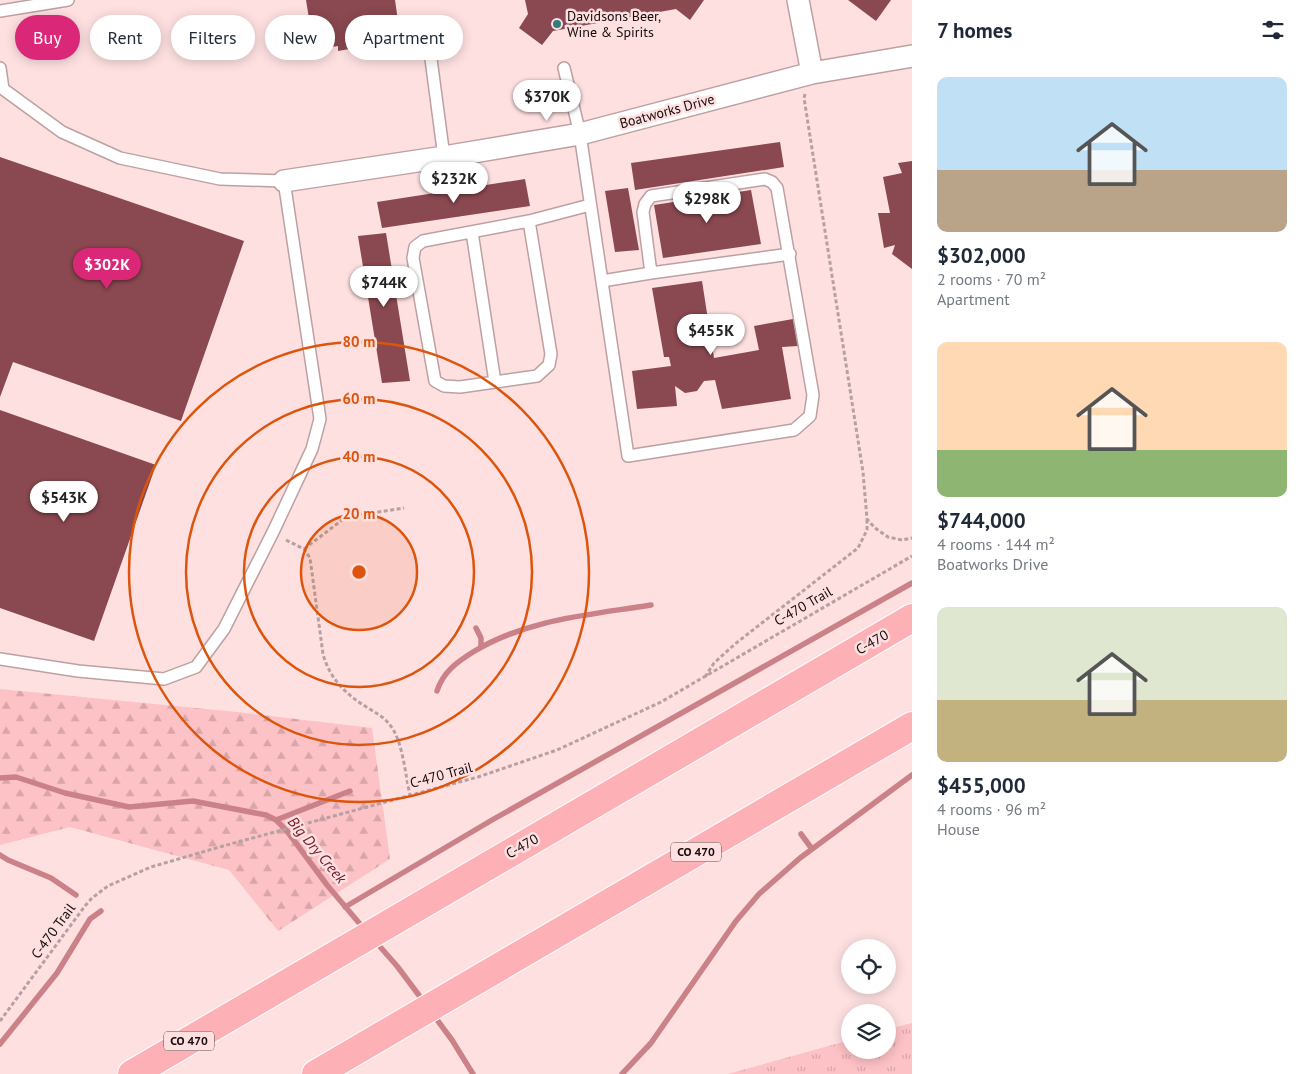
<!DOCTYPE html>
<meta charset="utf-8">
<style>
:root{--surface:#fff;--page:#f6f6f7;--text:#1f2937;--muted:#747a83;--accent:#db2777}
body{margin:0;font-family:"PT Sans",sans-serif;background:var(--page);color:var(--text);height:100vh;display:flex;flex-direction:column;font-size:19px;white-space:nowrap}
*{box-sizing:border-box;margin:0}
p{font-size:16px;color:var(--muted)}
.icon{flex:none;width:28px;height:28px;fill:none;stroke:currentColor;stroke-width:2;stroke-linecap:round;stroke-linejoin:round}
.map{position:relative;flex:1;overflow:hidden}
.panel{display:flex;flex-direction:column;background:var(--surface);width:400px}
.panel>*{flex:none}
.guide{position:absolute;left:15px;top:15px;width:475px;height:45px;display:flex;gap:10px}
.tools{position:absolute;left:841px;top:939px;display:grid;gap:10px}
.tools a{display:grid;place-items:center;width:55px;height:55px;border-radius:50%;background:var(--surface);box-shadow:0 2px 12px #0003;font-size:25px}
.price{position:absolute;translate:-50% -42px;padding:0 11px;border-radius:18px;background:#fff;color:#222;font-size:16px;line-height:32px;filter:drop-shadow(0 1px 2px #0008)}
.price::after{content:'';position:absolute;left:50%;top:30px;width:15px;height:11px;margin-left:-8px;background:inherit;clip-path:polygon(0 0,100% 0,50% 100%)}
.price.on{background:var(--accent);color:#fff}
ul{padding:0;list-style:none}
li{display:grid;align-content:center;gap:10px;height:265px;padding:0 25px}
li span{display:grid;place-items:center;height:155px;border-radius:10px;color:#555}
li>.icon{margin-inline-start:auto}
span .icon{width:90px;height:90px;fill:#fffc;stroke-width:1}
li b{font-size:21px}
h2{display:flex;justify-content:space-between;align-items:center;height:60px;padding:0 25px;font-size:21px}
.tag{padding:0 18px;border-radius:22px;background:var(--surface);box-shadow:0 2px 12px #0003;font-size:18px;line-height:45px}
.tag.on{background:var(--accent);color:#fff}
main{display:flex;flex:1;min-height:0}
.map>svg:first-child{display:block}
</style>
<main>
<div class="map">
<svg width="912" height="1074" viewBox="0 0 912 1074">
<defs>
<pattern id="grass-tufts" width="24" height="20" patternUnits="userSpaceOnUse" patternTransform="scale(1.25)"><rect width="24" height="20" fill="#fdc2c6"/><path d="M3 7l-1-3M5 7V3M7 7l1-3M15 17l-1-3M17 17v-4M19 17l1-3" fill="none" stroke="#d8a5a9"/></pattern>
<pattern id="forest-firs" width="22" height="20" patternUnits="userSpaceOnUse" patternTransform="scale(1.25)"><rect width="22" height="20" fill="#fdc2c6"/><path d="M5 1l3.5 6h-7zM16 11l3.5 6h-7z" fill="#d8a5a9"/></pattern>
</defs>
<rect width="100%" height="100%" fill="#fee0e1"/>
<path fill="url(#grass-tufts)" d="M912,1023V1074H728L850,1040V1050H888V1029Z"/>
<path fill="url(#forest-firs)" d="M0,689L237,712L372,728L390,859L278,931L229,870L70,827L0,845Z"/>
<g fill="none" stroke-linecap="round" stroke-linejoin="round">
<path stroke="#ca8288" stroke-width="5.5" d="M476,628L481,638V647
M437,691C443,672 457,662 473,652C527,619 589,615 651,605
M0,778L16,777L65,793L129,807L193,801L266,815L276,820L287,831L327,885L365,930
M276,820L350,791
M801,834L812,849
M0,855L8,860L51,878L76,895
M345,907L492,820L912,583
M375,941L397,966L424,1002
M432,1013L452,1040L473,1074
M0,1044L57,973L90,919L101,911
M622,1074L651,1043L736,921L759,894L800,858L912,775"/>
</g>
<path fill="#8a4850" d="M306,0H395L400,35L377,39L378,44L338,51V46L314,50Z
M525,0H704L690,20L676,9L553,31L542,45L519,28L528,14Z
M848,0H891L876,21Z
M780,142L784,167L635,190L631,163Z
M0,157L244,241L181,421L13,362L0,397Z
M912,161V269L892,254L895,245L884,248L878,213H890L883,177L902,173L898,163Z
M525,179L530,206L382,228L377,202Z
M628,188L639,250L615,252L605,191Z
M751,190L761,244L663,258L654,205Z
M386,233L410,381L382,383L358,236Z
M702,281L714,358L759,350L754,326L793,319L798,346L782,347L791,399L722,409L715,380L704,381L697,391L685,393L675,386L677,406L637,409L632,371L671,366L669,357H664L652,288Z
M0,410L156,465L94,641L0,608Z"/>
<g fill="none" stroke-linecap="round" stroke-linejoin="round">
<g stroke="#bda0a2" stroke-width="14">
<path id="service" d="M0,11L68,0
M431,59L444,157
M0,68L3,89L62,132L120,158L220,179L284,181L320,419L312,449L274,530L224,629L196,667L164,679L78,671L0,659
M564,68L580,134L628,456L794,430L810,416L813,395L777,188L772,182L765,179L651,196L645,204L643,212L651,273L602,281
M529,221L551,354L549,365L537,376L460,387L444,386L435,381L413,258L415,247L423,241L529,221L590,205
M472,232L495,382
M651,273L790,254"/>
</g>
<g stroke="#bda0a2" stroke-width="24">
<path id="minor" d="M798,0L812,73
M284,181L444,157L580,134L812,73L912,56"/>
</g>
<g stroke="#fff" stroke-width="30">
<path id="motorway" d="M132,1074L912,618
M316,1074L912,726"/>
</g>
<path stroke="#b7a0a1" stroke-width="3" stroke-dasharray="4 2.5" stroke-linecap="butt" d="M805,94L804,98L863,472L867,519L875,528L888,537L902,540L912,538
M286,540L304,549L310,558L323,654C330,680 347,695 368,708C376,713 384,717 390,725C403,741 405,774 410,795
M304,549L346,517L404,508
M705,677L714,663L735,644L858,548L867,530V520
M0,1021L85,906L92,898L108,886L151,867L223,846L478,777L557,750L661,702L912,556"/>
<use href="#service" stroke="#fff" stroke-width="11"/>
<use href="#minor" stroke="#fff" stroke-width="21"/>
<use href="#motorway" stroke="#fdb0b6" stroke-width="28"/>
</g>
<circle cx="359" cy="572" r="58" fill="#dd550c" fill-opacity=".12"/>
<g fill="none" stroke="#dd550c" stroke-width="2.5">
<circle cx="359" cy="572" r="58"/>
<circle cx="359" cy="572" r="115"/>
<circle cx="359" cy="572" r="173"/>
<circle cx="359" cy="572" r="230"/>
</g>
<circle fill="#337c7b" stroke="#fee0e1" stroke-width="2" cx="557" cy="24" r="5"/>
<g text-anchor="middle" stroke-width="5" stroke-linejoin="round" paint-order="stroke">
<g fill="#fee0e1" stroke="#5b4b4c" stroke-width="1">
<rect x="671" y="842.5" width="50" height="19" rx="4"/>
<rect x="164" y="1031.5" width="50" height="19" rx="4"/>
</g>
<g font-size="12" font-weight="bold" fill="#150b0c">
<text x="696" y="856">CO 470</text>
<text x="189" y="1045">CO 470</text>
</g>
<g font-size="14" fill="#150b0c" stroke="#fee0e1" text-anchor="start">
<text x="567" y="21">Davidsons Beer,<tspan x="567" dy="16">Wine &amp; Spirits</tspan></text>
</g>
<g font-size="14" fill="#150b0c" stroke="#fee0e1">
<text transform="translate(667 111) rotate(-15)" y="5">Boatworks Drive</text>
<text transform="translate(803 606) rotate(-30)" y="5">C-470 Trail</text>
<text transform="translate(872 642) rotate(-30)" y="5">C-470</text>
<text transform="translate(441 775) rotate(-15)" y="5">C-470 Trail</text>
<text transform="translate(522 846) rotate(-30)" y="5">C-470</text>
<text transform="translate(53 931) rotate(-54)" y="5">C-470 Trail</text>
</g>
<g font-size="15" font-style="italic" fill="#6e182a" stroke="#fee0e1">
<text transform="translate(317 850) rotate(50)" y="5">Big Dry Creek</text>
</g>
</g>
<circle cx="359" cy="572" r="8" fill="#dd550c" stroke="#fee0e1" stroke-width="2.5"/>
<g font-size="15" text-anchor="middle" font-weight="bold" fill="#dd550c" stroke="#fee0e1" stroke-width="5" stroke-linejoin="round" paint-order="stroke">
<text x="359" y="347">80 m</text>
<text x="359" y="404">60 m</text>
<text x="359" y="462">40 m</text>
<text x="359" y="519">20 m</text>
</g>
</svg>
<div class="tools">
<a><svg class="icon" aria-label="locate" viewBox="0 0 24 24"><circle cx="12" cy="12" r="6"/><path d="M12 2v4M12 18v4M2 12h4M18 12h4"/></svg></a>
<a><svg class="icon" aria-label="layers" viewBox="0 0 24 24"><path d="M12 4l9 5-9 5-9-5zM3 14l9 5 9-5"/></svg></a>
</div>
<b class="price" style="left:547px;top:122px">$370K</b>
<b class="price" style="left:454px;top:204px">$232K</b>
<b class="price" style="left:707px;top:224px">$298K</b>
<b class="price on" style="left:107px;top:290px">$302K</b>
<b class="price" style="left:384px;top:308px">$744K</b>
<b class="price" style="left:711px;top:356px">$455K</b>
<b class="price" style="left:64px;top:523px">$543K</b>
<div class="guide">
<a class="tag on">Buy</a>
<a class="tag">Rent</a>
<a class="tag">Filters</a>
<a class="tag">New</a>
<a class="tag">Apartment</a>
</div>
</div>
<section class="panel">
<h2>7 homes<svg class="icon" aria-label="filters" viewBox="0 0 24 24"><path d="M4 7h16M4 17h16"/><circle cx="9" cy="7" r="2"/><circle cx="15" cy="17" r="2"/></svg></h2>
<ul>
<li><span style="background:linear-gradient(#bfe0f5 60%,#b9a48a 0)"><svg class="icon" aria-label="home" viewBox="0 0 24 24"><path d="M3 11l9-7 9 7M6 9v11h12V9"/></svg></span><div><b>$302,000</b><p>2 rooms · 70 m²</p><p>Apartment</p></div></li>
<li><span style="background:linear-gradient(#ffd9b3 70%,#8fb573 0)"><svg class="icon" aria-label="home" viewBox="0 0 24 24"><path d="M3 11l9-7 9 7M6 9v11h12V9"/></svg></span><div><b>$744,000</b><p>4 rooms · 144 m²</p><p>Boatworks Drive</p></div></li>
<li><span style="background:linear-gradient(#dfe7d0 60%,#c2b280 0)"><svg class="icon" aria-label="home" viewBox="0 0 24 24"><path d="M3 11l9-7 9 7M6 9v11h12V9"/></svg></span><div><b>$455,000</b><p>4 rooms · 96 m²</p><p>House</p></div></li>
</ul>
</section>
</main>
